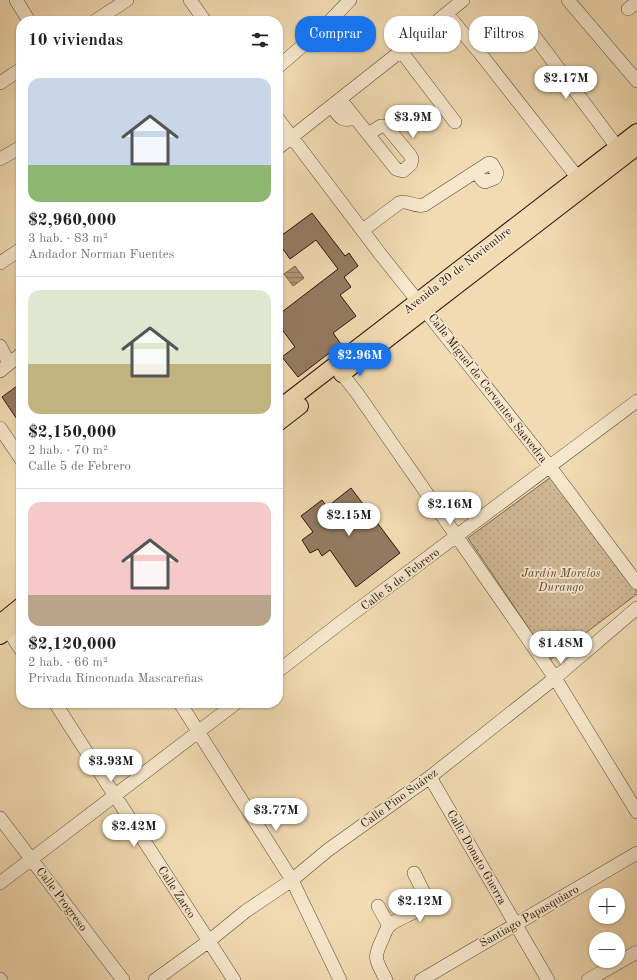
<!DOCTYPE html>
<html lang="es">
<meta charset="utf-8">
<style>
:root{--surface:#fff;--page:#f2f2f2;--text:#202124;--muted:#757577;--line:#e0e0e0;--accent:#1a73e8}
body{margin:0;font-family:"Old Standard TT",serif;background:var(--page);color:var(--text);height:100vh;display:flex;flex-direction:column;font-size:15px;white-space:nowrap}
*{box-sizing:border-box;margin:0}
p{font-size:13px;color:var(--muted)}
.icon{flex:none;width:22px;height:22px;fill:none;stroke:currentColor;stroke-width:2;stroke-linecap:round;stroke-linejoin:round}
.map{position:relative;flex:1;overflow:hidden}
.sheet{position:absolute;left:16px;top:16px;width:267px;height:692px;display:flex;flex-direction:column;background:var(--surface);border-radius:16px;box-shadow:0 1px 3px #0004}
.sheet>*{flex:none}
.banner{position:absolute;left:295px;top:16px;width:282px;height:36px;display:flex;gap:8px}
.tools{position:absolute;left:589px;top:888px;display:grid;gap:8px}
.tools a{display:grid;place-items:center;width:36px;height:36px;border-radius:50%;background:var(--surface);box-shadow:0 1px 3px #0004;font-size:20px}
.price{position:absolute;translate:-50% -34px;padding:0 9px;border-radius:14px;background:#fff;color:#222;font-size:13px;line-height:26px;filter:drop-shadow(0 1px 2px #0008)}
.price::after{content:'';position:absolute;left:50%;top:24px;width:12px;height:9px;margin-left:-6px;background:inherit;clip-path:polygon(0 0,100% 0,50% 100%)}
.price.active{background:var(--accent);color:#fff}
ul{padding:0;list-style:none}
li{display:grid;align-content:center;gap:8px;height:212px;padding:0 12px}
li+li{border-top:1px solid var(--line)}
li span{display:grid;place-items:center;height:124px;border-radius:12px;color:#555}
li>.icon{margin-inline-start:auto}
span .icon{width:72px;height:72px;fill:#fffc;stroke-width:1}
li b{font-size:17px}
h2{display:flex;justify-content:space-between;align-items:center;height:48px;padding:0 12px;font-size:17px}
.pill{padding:0 14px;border-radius:16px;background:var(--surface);box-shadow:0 1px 3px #0004;font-size:14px;line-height:36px}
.pill.active{background:var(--accent);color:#fff}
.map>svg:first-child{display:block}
</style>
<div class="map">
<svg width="637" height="980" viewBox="0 0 637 980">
<defs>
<pattern id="park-dots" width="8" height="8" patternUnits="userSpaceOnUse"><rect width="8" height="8" fill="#d1b996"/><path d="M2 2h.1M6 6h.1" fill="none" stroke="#b49e80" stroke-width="1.8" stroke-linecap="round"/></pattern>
<pattern id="water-rules" width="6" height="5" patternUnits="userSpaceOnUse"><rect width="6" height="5" fill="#b09779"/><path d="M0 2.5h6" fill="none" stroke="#907a61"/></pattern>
</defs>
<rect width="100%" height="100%" fill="#f2dbb2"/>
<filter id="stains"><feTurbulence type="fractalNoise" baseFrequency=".005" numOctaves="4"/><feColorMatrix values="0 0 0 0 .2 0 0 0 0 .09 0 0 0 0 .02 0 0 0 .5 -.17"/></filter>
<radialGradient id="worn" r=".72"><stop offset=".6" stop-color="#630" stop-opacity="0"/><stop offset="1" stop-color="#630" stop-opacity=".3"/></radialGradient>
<path fill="url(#park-dots)" stroke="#806650" d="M551,477L637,591V594L550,660L468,538Z"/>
<path fill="url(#water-rules)" stroke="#7c634d" d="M295,266L304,278L293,286L284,274Z"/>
<path fill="#947b62" stroke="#2f140b" d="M312,213L345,256L349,253L358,266L344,277L351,287L340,295L356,316L333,333L341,344L298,377L282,357L295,347L278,324V315L338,269L316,240L290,259L283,249L278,253V238Z
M21,383V425L2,397Z
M351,488L400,553L356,587L330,550L322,556L318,549L310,553L302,540L313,532L301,516L322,500L327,507Z"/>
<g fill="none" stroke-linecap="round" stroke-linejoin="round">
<g stroke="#604635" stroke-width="14">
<path id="minor" d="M16,0L29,21
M190,0L205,21
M568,0L637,81
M628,9L637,2
M447,14L479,52L578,178
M95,21L127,0
M535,37L617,147
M401,51L455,122
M278,67L323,28L350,0
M0,83L21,69
M340,99L396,169L403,171L411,164L412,159L410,155L386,126H381L368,134
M332,106C339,116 341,123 355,118
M278,119L381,255L550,467L637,583
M278,148L401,51L463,0
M0,159L21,147
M363,230L399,203C408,199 414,208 424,205L489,163L492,164L497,173L495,178L485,182L483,181L476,172
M0,263L21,249
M0,346L9,363
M0,371L21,354
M342,374L357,393L555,678L637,812
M0,428L21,459
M3,622L21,650
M278,671L340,623L637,401
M55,703L234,980
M180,703L292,880L340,980
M430,777L548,980
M0,818L123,980
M0,883L236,703
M378,906L389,926
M0,979L1,980
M155,980L209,941L246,911L292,880L328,850L430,777L555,678L637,608
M386,980C377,961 372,960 382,940C384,936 386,929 389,926C399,916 421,914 427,899L414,873
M421,980L637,853
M588,980L637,952"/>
</g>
<g stroke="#2f140b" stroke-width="18">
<path id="major" d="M342,374L637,147
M278,409L637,132
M278,423L300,406
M0,623L21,606
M0,636L21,620"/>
</g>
<use href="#minor" stroke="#f7e8cd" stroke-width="13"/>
<use href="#major" stroke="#f2dbb2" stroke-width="16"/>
</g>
<g text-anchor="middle" stroke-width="3.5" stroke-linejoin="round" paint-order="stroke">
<g font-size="12" fill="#2f140b" stroke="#f7e8cd">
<text transform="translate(457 270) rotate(-38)" y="4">Avenida 20 de Noviembre</text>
<text transform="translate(488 388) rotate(52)" y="4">Calle Miguel de Cervantes Saavedra</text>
<text transform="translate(400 579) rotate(-37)" y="4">Calle 5 de Febrero</text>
<text transform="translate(399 798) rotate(-36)" y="4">Calle Pino Suárez</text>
<text transform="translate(477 857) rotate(60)" y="4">Calle Donato Guerra</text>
<text transform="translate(177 892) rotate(57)" y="4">Calle Zarco</text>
<text transform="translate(62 899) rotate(53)" y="4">Calle Progreso</text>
<text transform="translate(529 916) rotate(-30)" y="4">Santiago Papasquiaro</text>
</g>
<g font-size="12" font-style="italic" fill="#604635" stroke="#f7e8cd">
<text x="561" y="577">Jardín Morelos<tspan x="561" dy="14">Durango</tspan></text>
</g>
</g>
<rect width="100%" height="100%" filter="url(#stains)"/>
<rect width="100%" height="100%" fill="url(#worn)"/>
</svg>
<div class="tools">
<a>+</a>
<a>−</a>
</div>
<b class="price" style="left:566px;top:100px">$2.17M</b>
<b class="price" style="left:413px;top:139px">$3.9M</b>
<b class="price active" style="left:360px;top:377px">$2.96M</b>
<b class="price" style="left:450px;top:526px">$2.16M</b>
<b class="price" style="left:349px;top:537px">$2.15M</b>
<b class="price" style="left:561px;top:665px">$1.48M</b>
<b class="price" style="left:111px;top:783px">$3.93M</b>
<b class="price" style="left:276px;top:832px">$3.77M</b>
<b class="price" style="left:134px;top:848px">$2.42M</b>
<b class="price" style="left:420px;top:923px">$2.12M</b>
<div class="banner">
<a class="pill active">Comprar</a>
<a class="pill">Alquilar</a>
<a class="pill">Filtros</a>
</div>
<section class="sheet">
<h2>10 viviendas<svg class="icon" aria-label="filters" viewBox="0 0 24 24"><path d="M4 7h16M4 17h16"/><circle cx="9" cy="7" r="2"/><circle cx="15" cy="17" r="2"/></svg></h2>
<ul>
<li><span style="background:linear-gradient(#c9d6e8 70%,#8fb573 0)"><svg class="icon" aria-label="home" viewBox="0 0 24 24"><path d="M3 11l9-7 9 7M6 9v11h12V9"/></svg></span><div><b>$2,960,000</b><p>3 hab. · 83 m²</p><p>Andador Norman Fuentes</p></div></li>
<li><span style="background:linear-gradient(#dfe7d0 60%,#c2b280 0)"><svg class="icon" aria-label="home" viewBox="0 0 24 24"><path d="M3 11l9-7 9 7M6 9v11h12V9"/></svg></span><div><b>$2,150,000</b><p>2 hab. · 70 m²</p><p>Calle 5 de Febrero</p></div></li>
<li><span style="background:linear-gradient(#f6c9c9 75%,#b9a48a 0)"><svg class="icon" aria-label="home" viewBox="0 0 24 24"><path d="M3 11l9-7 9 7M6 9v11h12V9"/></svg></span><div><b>$2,120,000</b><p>2 hab. · 66 m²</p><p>Privada Rinconada Mascareñas</p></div></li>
</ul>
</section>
</div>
